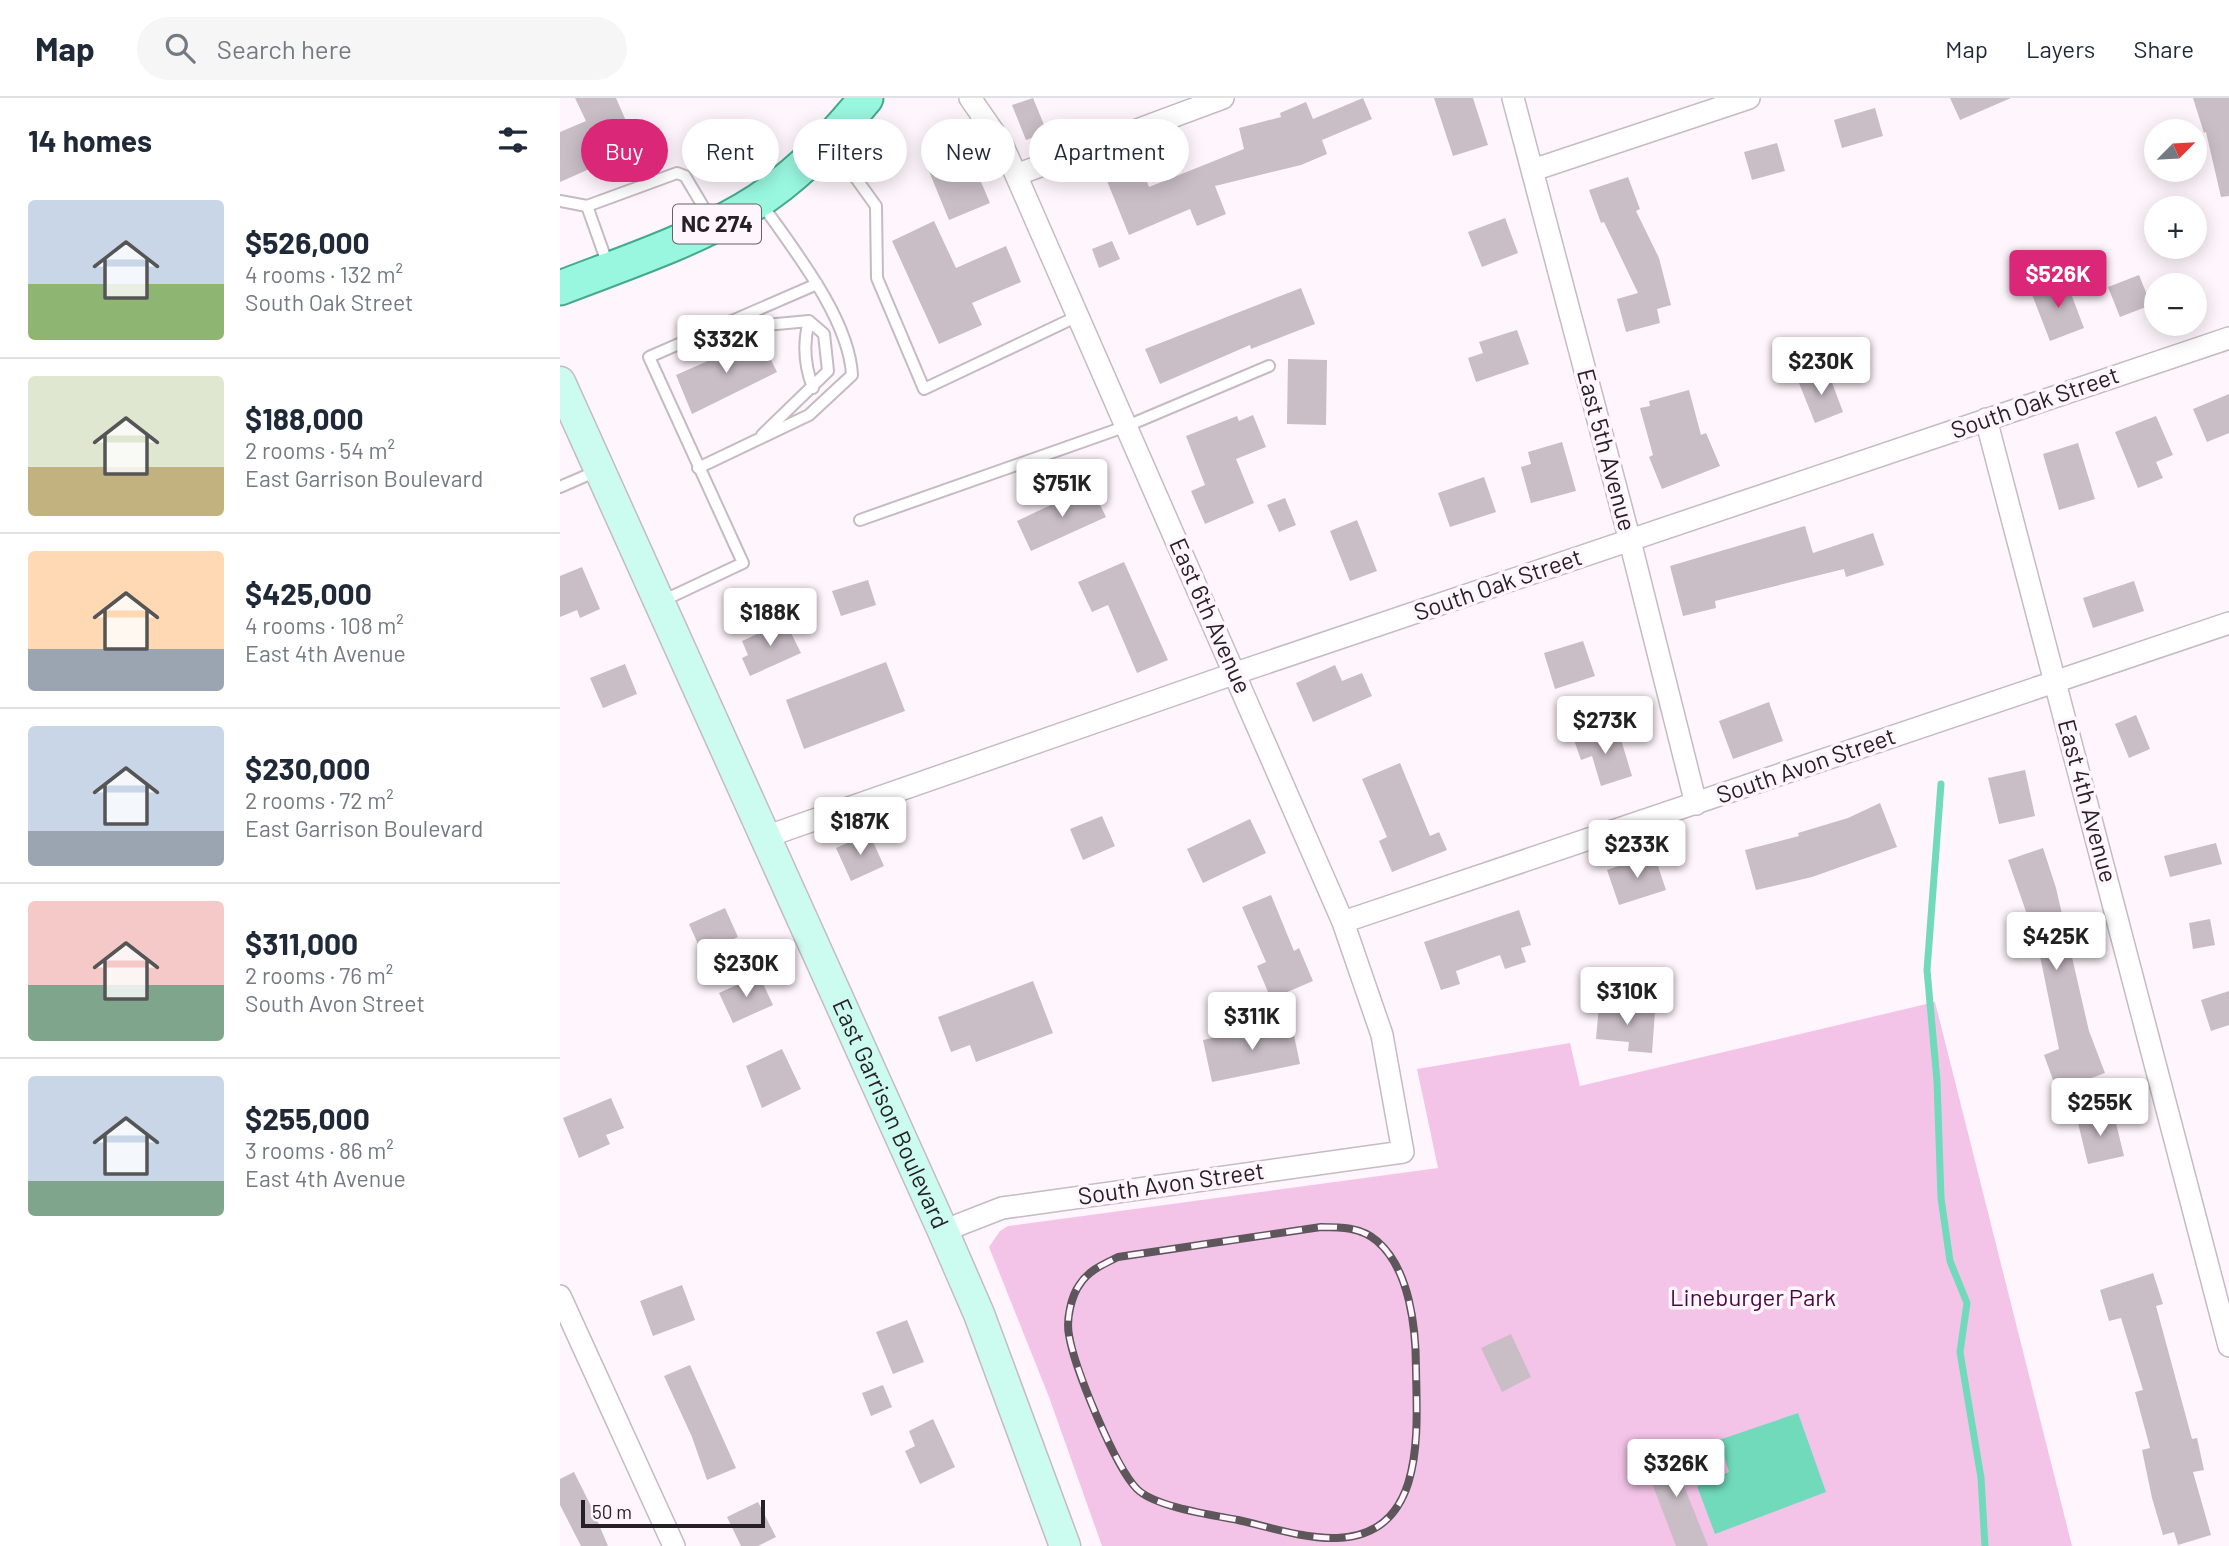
<!DOCTYPE html>
<meta charset="utf-8">
<style>
:root{--surface:#fff;--page:#f6f6f7;--text:#1f2937;--muted:#747a83;--line:#e0e1e3;--accent:#db2777}
body{margin:0;font-family:Barlow,sans-serif;background:var(--page);color:var(--text);height:100vh;display:flex;flex-direction:column;font-size:26px;white-space:nowrap}
*{box-sizing:border-box;margin:0}
p{font-size:23px;color:var(--muted)}
.icon{flex:none;width:38px;height:38px;fill:none;stroke:currentColor;stroke-width:2;stroke-linecap:round;stroke-linejoin:round}
.map{position:relative;flex:1;overflow:hidden}
.sheet{display:flex;flex-direction:column;background:var(--surface);width:560px}
.sheet>*{flex:none}
.top-card{position:absolute;left:21px;top:21px;width:665px;height:63px;display:flex;gap:14px}
.needle{width:46px;rotate:66deg}
.tools{position:absolute;left:1584px;top:21px;display:grid;gap:14px}
.tools a{display:grid;place-items:center;width:63px;height:63px;border-radius:50%;background:var(--surface);box-shadow:0 4px 18px #0003;font-size:35px}
.scale{position:absolute;left:21px;bottom:18px;width:184px;box-sizing:border-box;padding-left:7px;border:4px solid #262124;border-top:0;font-size:19px;line-height:24px;white-space:nowrap;color:#262124;-webkit-text-stroke:5px #fff5fc;paint-order:stroke}
.price{position:absolute;translate:-50% -60px;padding:0 16px;border-radius:7px;background:#fff;color:#222;font-size:23px;line-height:46px;filter:drop-shadow(0 2px 4px #0008)}
.price::after{content:'';position:absolute;left:50%;top:42px;width:21px;height:16px;margin-left:-10px;background:inherit;clip-path:polygon(0 0,100% 0,50% 100%)}
.price.selected{background:var(--accent);color:#fff}
ul{padding:0;list-style:none}
li{display:flex;align-items:center;gap:21px;height:175px;padding:0 28px}
li+li{border-top:2px solid var(--line)}
li span{display:grid;place-items:center;flex:none;width:196px;height:140px;border-radius:7px;color:#555}
li>.icon{margin-inline-start:auto}
span .icon{width:84px;height:84px;fill:#fffc;stroke-width:1}
li b{font-size:30px}
h2{display:flex;justify-content:space-between;align-items:center;height:84px;padding:0 28px;font-size:30px}
.tag{padding:0 24px;border-radius:32px;background:var(--surface);box-shadow:0 4px 18px #0003;font-size:24px;line-height:63px}
.tag.selected{background:var(--accent);color:#fff}
header{display:flex;align-items:center;gap:42px;box-sizing:border-box;height:98px;padding:0 35px;background:var(--surface);border-bottom:2px solid var(--line)}
header strong{font-size:33px}
nav{display:flex;gap:38px;margin-inline-start:auto;font-size:24px}
.search{width:490px;height:63px;background:var(--page);display:flex;align-items:center;gap:18px;box-sizing:border-box;padding:0 24px;border-radius:38px;color:var(--muted);font-size:26px}
main{display:flex;flex:1;min-height:0}
.map>svg:first-child{display:block}
</style>
<header>
<strong>Map</strong>
<div class="search"><svg class="icon" aria-label="search" viewBox="0 0 24 24"><circle cx="10" cy="10" r="6"/><path d="M15 15l6 6"/></svg>Search here</div>
<nav><a>Map</a><a>Layers</a><a>Share</a></nav>
</header>
<main>
<section class="sheet">
<h2>14 homes<svg class="icon" aria-label="filters" viewBox="0 0 24 24"><path d="M4 7h16M4 17h16"/><circle cx="9" cy="7" r="2"/><circle cx="15" cy="17" r="2"/></svg></h2>
<ul>
<li><span style="background:linear-gradient(#c9d6e8 60%,#8fb573 0)"><svg class="icon" aria-label="home" viewBox="0 0 24 24"><path d="M3 11l9-7 9 7M6 9v11h12V9"/></svg></span><div><b>$526,000</b><p>4 rooms · 132 m²</p><p>South Oak Street</p></div></li>
<li><span style="background:linear-gradient(#dfe7d0 65%,#c2b280 0)"><svg class="icon" aria-label="home" viewBox="0 0 24 24"><path d="M3 11l9-7 9 7M6 9v11h12V9"/></svg></span><div><b>$188,000</b><p>2 rooms · 54 m²</p><p>East Garrison Boulevard</p></div></li>
<li><span style="background:linear-gradient(#ffd9b3 70%,#9aa5b1 0)"><svg class="icon" aria-label="home" viewBox="0 0 24 24"><path d="M3 11l9-7 9 7M6 9v11h12V9"/></svg></span><div><b>$425,000</b><p>4 rooms · 108 m²</p><p>East 4th Avenue</p></div></li>
<li><span style="background:linear-gradient(#c9d6e8 75%,#9aa5b1 0)"><svg class="icon" aria-label="home" viewBox="0 0 24 24"><path d="M3 11l9-7 9 7M6 9v11h12V9"/></svg></span><div><b>$230,000</b><p>2 rooms · 72 m²</p><p>East Garrison Boulevard</p></div></li>
<li><span style="background:linear-gradient(#f6c9c9 60%,#7fa58c 0)"><svg class="icon" aria-label="home" viewBox="0 0 24 24"><path d="M3 11l9-7 9 7M6 9v11h12V9"/></svg></span><div><b>$311,000</b><p>2 rooms · 76 m²</p><p>South Avon Street</p></div></li>
<li><span style="background:linear-gradient(#c9d6e8 75%,#7fa58c 0)"><svg class="icon" aria-label="home" viewBox="0 0 24 24"><path d="M3 11l9-7 9 7M6 9v11h12V9"/></svg></span><div><b>$255,000</b><p>3 rooms · 86 m²</p><p>East 4th Avenue</p></div></li>
</ul>
</section>
<div class="map">
<svg width="1669" height="1448" viewBox="0 0 1669 1448">
<rect width="100%" height="100%" fill="#fff5fc"/>
<path fill="#f4c4e8" d="M1375,904L1512,1448H542L489,1299L429,1149L440,1133L448,1128L878,1070L857,971L1010,945L1020,988Z"/>
<path fill="#70dabb" d="M1238,1315L1266,1394L1155,1436L1137,1388L1169,1374L1159,1342Z"/>
<g fill="none" stroke-linecap="round" stroke-linejoin="round">
<path stroke="#70dabb" stroke-width="7" d="M1381,686L1367,872L1377,983L1381,1100L1390,1163L1407,1205L1400,1254L1421,1380L1425,1448"/>
</g>
<path fill="#c9bdc6" d="M15,0H56L73,39L47,51L52,61L0,84V34L26,23Z
M473,0L487,34L466,42L452,7Z
M803,0L812,21L762,42L767,56L741,67L655,88L666,116L637,128L630,111L569,137L547,83L581,69L589,89L684,51L679,30L721,19L720,15L746,4L753,21Z
M874,0H913L928,47L893,58Z
M1390,0H1451L1400,22Z
M1633,0H1669V98L1661,99L1646,34L1644,35Z
M1315,10L1323,38L1282,50L1274,22Z
M404,44L430,105L389,122L364,61Z
M1217,45L1225,73L1192,82L1184,54Z
M1068,79L1080,111L1076,113L1099,160L1111,207L1097,211L1100,225L1066,234L1057,201L1078,195L1044,124L1041,125L1029,92Z
M945,120L958,155L922,169L908,134Z
M374,123L396,170L446,148L461,184L412,205L422,227L379,246L332,143Z
M552,143L560,161L539,170L532,151Z
M1579,177L1591,207L1560,219L1548,189Z
M1505,180L1524,230L1490,243L1471,194Z
M741,190L755,226L691,251L690,247L600,286L585,251Z
M957,232L969,266L916,284L908,260L923,255L919,244Z
M200,240L217,274L132,316L116,277Z
M728,261L767,262L766,327L727,326Z
M1268,274L1283,314L1255,325L1239,285Z
M1129,292L1141,337L1146,335L1160,368L1102,391L1089,359L1093,357L1080,310L1090,308L1089,303Z
M1669,296V335L1647,344L1633,311Z
M693,317L706,349L676,361L694,405L645,426L631,393L645,387L626,338L677,318L679,323Z
M1596,318L1613,357L1596,364L1603,380L1578,390L1555,334Z
M1002,344L1016,393L971,405L961,369L971,366L968,354Z
M1518,345L1535,401L1499,412L1483,356Z
M924,379L936,414L890,429L878,395Z
M531,388L546,419L471,453L457,423Z
M725,400L736,427L719,434L707,407Z
M797,422L817,473L790,483L770,433Z
M1245,428L1253,455L1313,435L1324,467L1286,479L1284,471L1155,503L1156,510L1123,518L1110,468Z
M564,464L608,562L577,575L548,507L532,514L518,484Z
M22,469L40,511L20,520L17,512L0,519V478Z
M308,482L316,507L281,518L272,493Z
M1574,483L1584,513L1533,530L1523,500Z
M225,523L241,555L190,578L182,560L188,557L182,543Z
M1023,543L1035,578L995,591L984,555Z
M326,564L345,613L244,651L226,602Z
M65,566L77,596L43,610L30,580Z
M775,567L782,583L802,575L812,598L753,624L736,585Z
M1209,604L1223,643L1173,661L1159,623Z
M1576,617L1590,651L1569,660L1555,626Z
M1041,631L1044,640L1059,635L1072,678L1041,688L1032,658L1021,662L1013,639Z
M840,665L870,738L879,734L887,752L832,774L819,743L827,739L802,681Z
M1465,672L1475,718L1439,726L1428,680Z
M1320,705L1337,749L1252,779L1196,792L1185,752L1239,738L1238,735L1288,720Z
M542,718L555,748L523,762L510,731Z
M690,721L706,755L643,785L627,751Z
M309,735L324,768L291,783L276,750Z
M1656,745L1662,766L1610,779L1604,758Z
M1483,750L1496,790L1529,933L1545,975L1497,993L1484,957L1499,951L1480,858L1471,860L1463,826L1470,825L1448,762Z
M1094,756L1106,792L1059,807L1047,772Z
M711,797L734,853L739,850L753,883L711,901L697,868L706,864L682,809Z
M165,810L178,839L142,855L129,826Z
M959,812L971,847L961,850L966,864L945,871L940,857L896,873L900,886L881,892L864,844Z
M1650,821L1655,847L1633,851L1629,825Z
M199,877L213,907L173,925L159,895Z
M473,883L493,935L416,964L410,947L391,954L378,919Z
M1669,893V927L1651,933L1641,902Z
M1039,908L1095,913L1092,955L1068,953L1069,944L1036,941Z
M731,923L740,966L652,984L643,942Z
M222,951L241,991L202,1010L186,968Z
M51,1000L64,1030L46,1037L50,1046L19,1060L3,1020Z
M1553,1013L1564,1058L1528,1066L1517,1021Z
M1593,1175L1603,1206L1596,1208L1632,1341L1637,1340L1644,1372L1633,1374L1651,1437L1618,1447L1614,1434L1603,1437L1592,1400L1582,1352L1590,1350L1575,1294L1583,1292L1561,1220L1549,1223L1540,1192Z
M122,1187L135,1222L93,1238L80,1203Z
M347,1222L364,1264L333,1276L316,1234Z
M951,1236L971,1279L942,1294L921,1250Z
M130,1267L176,1370L147,1382L132,1339L104,1278Z
M323,1287L332,1309L311,1318L302,1295Z
M373,1321L395,1369L360,1386L345,1353L355,1348L349,1333Z
M1126,1351L1134,1372L1120,1378L1148,1448H1116L1085,1367Z
M14,1374L31,1408L48,1448H21L0,1407V1381Z
M198,1404L216,1439L198,1448H181L167,1419Z"/>
<g fill="none" stroke-linecap="round" stroke-linejoin="round">
<g stroke="#c6bac3" stroke-width="14">
<path id="lane" d="M272,47L316,108L317,180L364,291L518,218
M0,103L27,108
M48,167L27,108L117,75L125,78L153,125
M249,223C243,245 245,269 253,290
M131,243L161,245L206,227L249,223L264,236L268,273L202,337
M138,370L249,317L292,277C289,220 233,151 201,105
M0,389L37,373
M300,422L567,328L709,268
M100,504L183,465L89,259L257,186"/>
</g>
<g stroke="#c6bac3" stroke-width="24">
<path id="street" d="M953,0L1070,443L1136,706
M973,72L1189,0
M456,77L663,0
M1426,321L1669,1248
M208,738L676,575L1669,240
M783,824L1669,525
M383,1133L442,1110L843,1054L822,937L783,824L456,77L442,46L410,0
M0,1198L114,1448"/>
</g>
<g stroke="#c6bac3" stroke-width="33">
<g id="secondary">
<path id="s1" d="M0,284L383,1133L419,1216L505,1448"/>
</g>
</g>
<g stroke="#45a98f" stroke-width="37">
<path id="primary" d="M0,190C62,166 126,145 183,112C231,85 272,42 306,0"/>
</g>
<use href="#lane" stroke="#fff" stroke-width="10"/>
<use href="#street" stroke="#fff" stroke-width="21"/>
<use href="#secondary" stroke="#ccfbef" stroke-width="30"/>
<use href="#primary" stroke="#99f7df" stroke-width="33"/>
<g stroke="#5d565a" stroke-width="8">
<path id="rail" d="M761,1129C780,1129 801,1129 817,1143C850,1171 856,1231 856,1271C857,1334 866,1437 777,1440C744,1441 709,1429 678,1422C652,1417 595,1409 577,1391C555,1369 514,1269 509,1237C506,1222 511,1198 520,1186C529,1172 544,1166 558,1159Z"/>
</g>
<use href="#rail" stroke="#fff5fc" stroke-width="5" stroke-dasharray="16" stroke-linecap="butt"/>
</g>
<g text-anchor="middle" stroke-width="7" stroke-linejoin="round" paint-order="stroke">
<rect fill="#fff5fc" stroke="#676165" stroke-width="2" x="113" y="106.5" width="88" height="39" rx="5"/>
<g font-size="23" font-weight="bold" fill="#262124">
<text x="157" y="134">NC 274</text>
</g>
<g font-size="24" fill="#262124" stroke="#fff5fc">
<text transform="translate(1475 305) rotate(-19)" y="8">South Oak Street</text>
<text transform="translate(1046 352) rotate(75)" y="8">East 5th Avenue</text>
<text transform="translate(938 487) rotate(-19)" y="8">South Oak Street</text>
<text transform="translate(650 518) rotate(66)" y="8">East 6th Avenue</text>
<text transform="translate(1246 668) rotate(-19)" y="8">South Avon Street</text>
<text transform="translate(1527 703) rotate(75)" y="8">East 4th Avenue</text>
<text dy="8" stroke="none"><textPath href="#s1" startOffset="803">East Garrison Boulevard</textPath></text>
<text transform="translate(611 1086) rotate(-8)" y="8">South Avon Street</text>
</g>
<g font-size="24" fill="#490b3f" stroke="#fff5fc">
<text x="1193" y="1208">Lineburger Park</text>
</g>
</g>
</svg>
<div class="tools">
<a><svg class="needle" viewBox="-14 -14 28 28"><path d="M0-13l5 13h-10z" fill="#e53935"/><path d="M0 13l5-13h-10z" fill="#747a83"/></svg></a>
<a>+</a>
<a>−</a>
</div>
<div class="scale">50 m</div>
<b class="price selected" style="left:1498px;top:212px">$526K</b>
<b class="price" style="left:166px;top:277px">$332K</b>
<b class="price" style="left:1261px;top:299px">$230K</b>
<b class="price" style="left:502px;top:421px">$751K</b>
<b class="price" style="left:210px;top:550px">$188K</b>
<b class="price" style="left:1045px;top:658px">$273K</b>
<b class="price" style="left:300px;top:759px">$187K</b>
<b class="price" style="left:1077px;top:782px">$233K</b>
<b class="price" style="left:1496px;top:874px">$425K</b>
<b class="price" style="left:186px;top:901px">$230K</b>
<b class="price" style="left:1067px;top:929px">$310K</b>
<b class="price" style="left:692px;top:954px">$311K</b>
<b class="price" style="left:1540px;top:1040px">$255K</b>
<b class="price" style="left:1116px;top:1401px">$326K</b>
<div class="top-card">
<a class="tag selected">Buy</a>
<a class="tag">Rent</a>
<a class="tag">Filters</a>
<a class="tag">New</a>
<a class="tag">Apartment</a>
</div>
</div>
</main>
